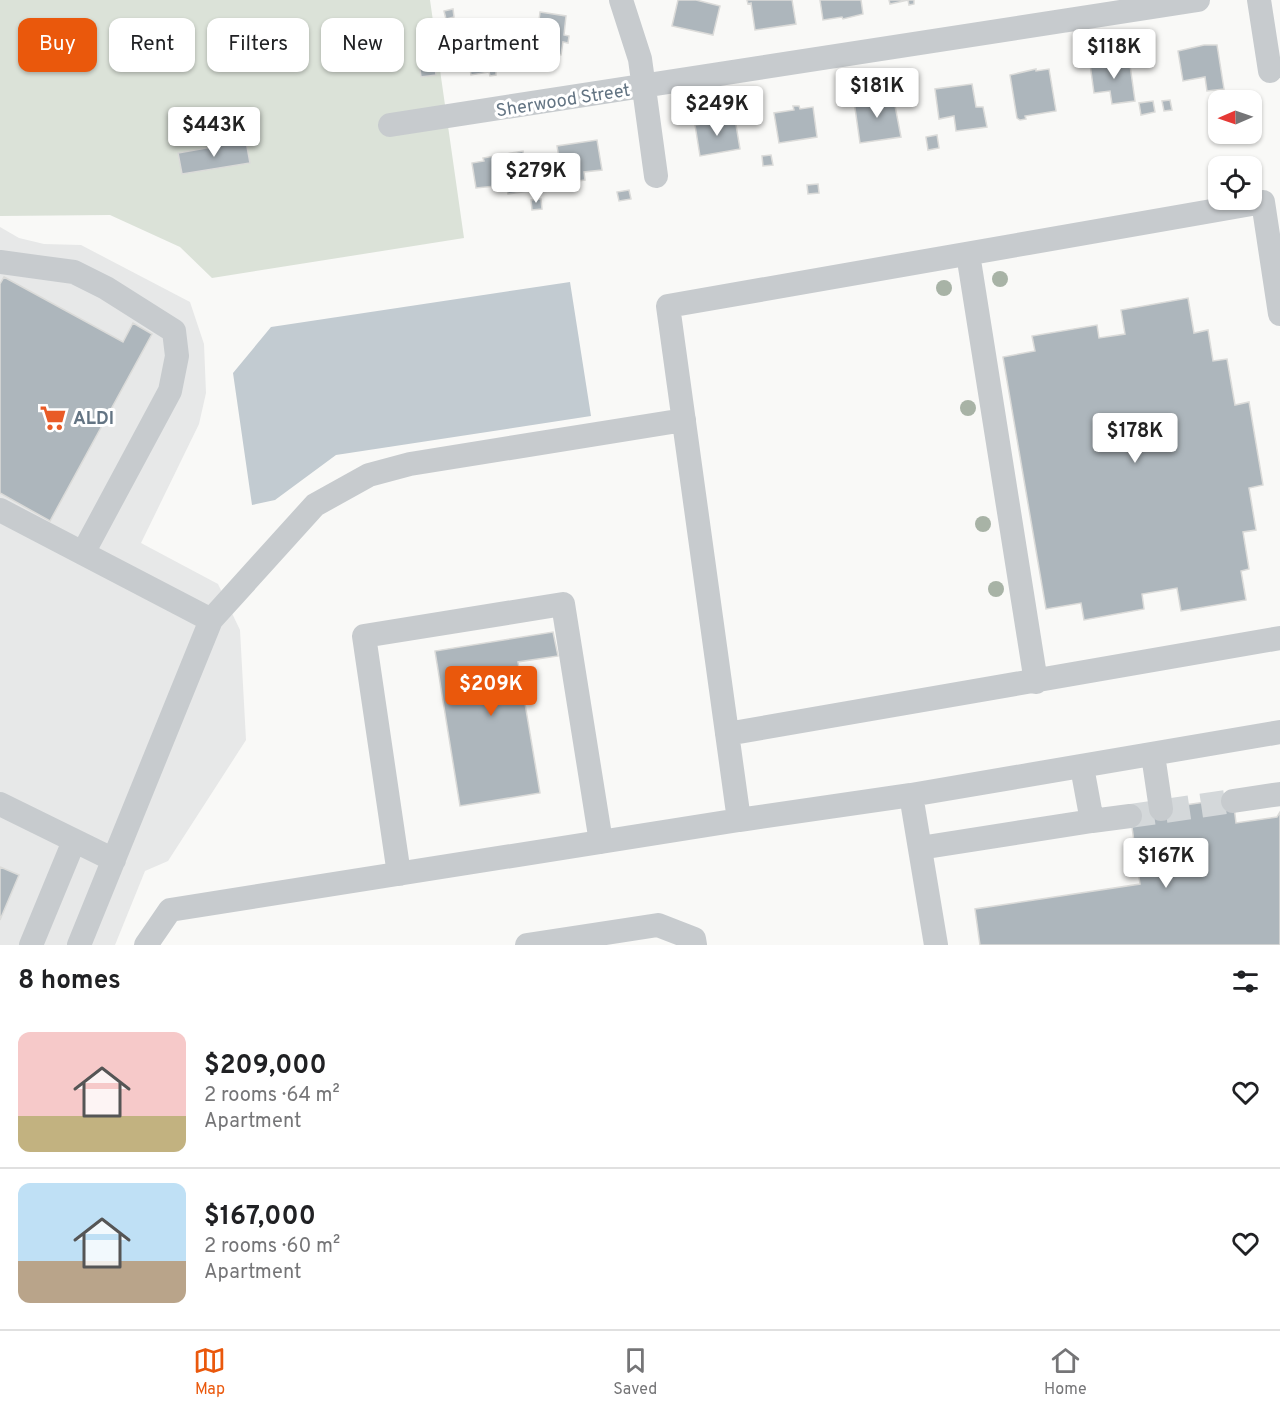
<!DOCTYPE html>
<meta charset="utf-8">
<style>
:root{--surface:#fff;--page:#f2f2f2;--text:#202124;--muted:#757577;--line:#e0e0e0;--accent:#ea580c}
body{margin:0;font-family:Overpass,sans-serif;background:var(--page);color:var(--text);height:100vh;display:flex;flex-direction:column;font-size:22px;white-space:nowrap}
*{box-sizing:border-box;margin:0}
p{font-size:20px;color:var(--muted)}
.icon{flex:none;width:33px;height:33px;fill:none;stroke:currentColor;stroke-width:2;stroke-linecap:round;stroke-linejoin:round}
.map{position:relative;height:945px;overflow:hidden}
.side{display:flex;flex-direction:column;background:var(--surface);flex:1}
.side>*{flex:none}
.hud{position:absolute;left:18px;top:18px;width:600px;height:54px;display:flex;gap:12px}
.needle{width:39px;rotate:268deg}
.fabs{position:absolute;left:1208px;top:90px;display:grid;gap:12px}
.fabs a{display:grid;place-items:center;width:54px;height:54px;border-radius:12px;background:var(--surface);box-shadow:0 2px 4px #0004;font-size:30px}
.price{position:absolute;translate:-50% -51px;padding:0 14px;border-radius:6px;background:#fff;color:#222;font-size:20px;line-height:39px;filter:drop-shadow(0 2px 3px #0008)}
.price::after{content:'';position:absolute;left:50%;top:36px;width:18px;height:14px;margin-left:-9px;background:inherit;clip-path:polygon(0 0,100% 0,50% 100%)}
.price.active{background:var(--accent);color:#fff}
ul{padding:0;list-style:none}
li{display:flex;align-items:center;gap:18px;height:150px;padding:0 18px}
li+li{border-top:2px solid var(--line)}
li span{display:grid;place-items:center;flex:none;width:168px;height:120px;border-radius:12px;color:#555}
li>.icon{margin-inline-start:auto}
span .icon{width:72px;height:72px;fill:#fffc;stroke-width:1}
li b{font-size:26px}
h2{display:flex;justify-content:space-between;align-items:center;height:72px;padding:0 18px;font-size:26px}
.tag{padding:0 21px;border-radius:12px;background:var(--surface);box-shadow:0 2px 4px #0004;font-size:21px;line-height:54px}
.tag.active{background:var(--accent);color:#fff}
.tabs{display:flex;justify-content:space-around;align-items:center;height:84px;border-top:2px solid var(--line);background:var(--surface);font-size:16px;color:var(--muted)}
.tabs a{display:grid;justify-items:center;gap:3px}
.tabs .active{color:var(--accent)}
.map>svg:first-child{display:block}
</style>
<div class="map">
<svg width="1280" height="945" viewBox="0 0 1280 945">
<rect width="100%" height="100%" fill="#f9f9f7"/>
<path fill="#e7e8e8" d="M0,227L19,238L44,244L81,245L190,302L204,344L206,393L199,424L141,543L218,584L240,630L246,740L168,861L145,871L115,945H0Z"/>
<path fill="#dbe2d8" d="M0,0H430L464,238L212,278L180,247L110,215L0,216Z"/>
<path fill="#c2cbd1" d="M570,282L591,416L336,455L275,500L252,505L233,373L271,327Z"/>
<path fill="#adb6bc" stroke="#dbdbd9" stroke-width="1.5" d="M678,0H696L720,6L713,35L672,26Z
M747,0H792L796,24L755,30L751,3L748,4Z
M820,0H861L863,14L843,19L842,17L823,20Z
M889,0H914V4L909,5L908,0L890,4Z
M453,9L454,17L446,19L444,11Z
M540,12L566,16L564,35L569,36L568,43L563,42L561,55L548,53L547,56L525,50L527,27L538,29Z
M506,39L510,69L496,71V75L490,76L489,72L471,75L466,45Z
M1204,45H1217L1224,89L1207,91L1205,77L1183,81L1178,51Z
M433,52L436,75L421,77L418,54Z
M1129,58L1135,101L1112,104L1110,91L1094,93L1090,64Z
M1036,69V71L1049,69L1056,111L1025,116L1026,119L1020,120L1017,118L1010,75Z
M972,84L976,107H983L987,127L956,131L954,116L939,119L935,89Z
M878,95L879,97L893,95L901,137L860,143L854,101Z
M1170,100L1172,110L1164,111L1162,101Z
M1153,101L1155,112L1141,115L1139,103Z
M793,106H799L800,109L813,107L817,137L779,143L774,113L794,110Z
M722,118V122L735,119L740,149L700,156L695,125L715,122V119Z
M937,135L939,148L928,150L926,137Z
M597,140L602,170L584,172L585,180L563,183L557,146Z
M246,141L250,163L182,174L178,153Z
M523,151L529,191L508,194L506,185L476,188L472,163L484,161L483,158Z
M771,155L773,165L763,166L762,156Z
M818,184L819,193L808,194L807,185Z
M629,190L631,199L619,201L617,192Z
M541,199L542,209L532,210L531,200Z
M4,277L123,342L133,323L152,334L50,521L0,493V284Z
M1188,298L1194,333L1208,330L1213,361L1227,359L1235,405L1249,402L1263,485L1249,488L1256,530L1243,532L1249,569L1241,571L1246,600L1181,611L1177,588L1142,594L1144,609L1084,620L1081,603L1046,609L1003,357L1035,351L1032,336L1097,325L1099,338L1125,334L1121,310Z
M553,632L558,656L518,662L540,793L460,806L435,651Z
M1233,798L1236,823L1277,817L1280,812V945H980L975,909L1140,884L1130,813Z
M0,867L19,875L0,920Z"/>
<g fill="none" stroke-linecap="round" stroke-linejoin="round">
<path stroke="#d4d8da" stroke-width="24" stroke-dasharray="24 12" stroke-linecap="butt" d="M1130,816L1233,801"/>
<path stroke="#c7cbce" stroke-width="24" d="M621,0L640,59L656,176
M1259,0L1270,71
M390,125L1198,0
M968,254L1036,682
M0,262L74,272L106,288L174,331L177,356L170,391L83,553
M1280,314L1263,202L668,306L739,820L911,795L1280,732
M0,510L211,620
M727,734L1280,638
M1153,755L1161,809
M911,795L936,945
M1233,801L1280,794
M0,804L114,860
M1092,821L1130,816
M920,848L1092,821L1082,767
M399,874L364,636L563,604L601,842
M31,945L74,841
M79,945L211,620L315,505L369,475L410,464L684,420
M146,945L170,910L739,820
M527,945L658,925L694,939L695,945"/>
</g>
<g fill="#a8b3a6">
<circle cx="280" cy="40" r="8"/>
<circle cx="1000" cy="279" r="8"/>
<circle cx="944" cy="288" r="8"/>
<circle cx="968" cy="408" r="8"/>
<circle cx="983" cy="524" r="8"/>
<circle cx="996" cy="589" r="8"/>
</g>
<defs>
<g id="supermarket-bare" transform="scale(2.07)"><path d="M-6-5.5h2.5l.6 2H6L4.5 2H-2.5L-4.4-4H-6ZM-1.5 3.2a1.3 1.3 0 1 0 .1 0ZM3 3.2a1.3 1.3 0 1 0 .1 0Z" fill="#e95b27" stroke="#fff" stroke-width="2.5" paint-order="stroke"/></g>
</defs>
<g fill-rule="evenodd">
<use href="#supermarket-bare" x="53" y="418"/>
</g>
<g text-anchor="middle" stroke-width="6" stroke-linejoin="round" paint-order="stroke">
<g font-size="18" fill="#637483" stroke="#fff">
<text transform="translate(563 100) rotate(-9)" y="6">Sherwood Street</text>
</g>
<g font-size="18" font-weight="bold" fill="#637483" stroke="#fff" text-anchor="start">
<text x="73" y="424">ALDI</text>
</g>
</g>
</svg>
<div class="fabs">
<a><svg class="needle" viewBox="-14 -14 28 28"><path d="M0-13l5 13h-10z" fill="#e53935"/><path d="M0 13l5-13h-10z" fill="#757577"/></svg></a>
<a><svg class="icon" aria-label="locate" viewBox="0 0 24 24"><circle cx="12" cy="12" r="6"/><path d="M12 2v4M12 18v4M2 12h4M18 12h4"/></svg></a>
</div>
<b class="price" style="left:1114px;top:80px">$118K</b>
<b class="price" style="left:877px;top:119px">$181K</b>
<b class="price" style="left:717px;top:137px">$249K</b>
<b class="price" style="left:214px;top:158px">$443K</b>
<b class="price" style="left:536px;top:204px">$279K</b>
<b class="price" style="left:1135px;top:464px">$178K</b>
<b class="price active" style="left:491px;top:717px">$209K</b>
<b class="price" style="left:1166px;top:889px">$167K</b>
<div class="hud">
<a class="tag active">Buy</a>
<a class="tag">Rent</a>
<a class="tag">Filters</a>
<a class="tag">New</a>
<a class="tag">Apartment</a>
</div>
</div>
<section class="side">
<h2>8 homes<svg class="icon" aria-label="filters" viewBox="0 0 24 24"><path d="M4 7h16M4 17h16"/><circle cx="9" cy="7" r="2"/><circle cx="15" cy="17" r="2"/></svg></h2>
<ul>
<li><span style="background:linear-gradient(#f6c9c9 70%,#c2b280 0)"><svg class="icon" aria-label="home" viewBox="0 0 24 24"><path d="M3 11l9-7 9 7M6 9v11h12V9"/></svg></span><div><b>$209,000</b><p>2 rooms · 64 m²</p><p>Apartment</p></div><svg class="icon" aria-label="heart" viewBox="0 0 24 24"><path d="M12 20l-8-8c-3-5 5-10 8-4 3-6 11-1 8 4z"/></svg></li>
<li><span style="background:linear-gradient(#bfe0f5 65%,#b9a48a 0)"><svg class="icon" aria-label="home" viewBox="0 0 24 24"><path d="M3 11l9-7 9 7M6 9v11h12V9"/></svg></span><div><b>$167,000</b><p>2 rooms · 60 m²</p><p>Apartment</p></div><svg class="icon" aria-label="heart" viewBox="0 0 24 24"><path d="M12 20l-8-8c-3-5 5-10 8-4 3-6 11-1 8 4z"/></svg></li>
</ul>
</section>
<nav class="tabs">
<a class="active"><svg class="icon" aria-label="map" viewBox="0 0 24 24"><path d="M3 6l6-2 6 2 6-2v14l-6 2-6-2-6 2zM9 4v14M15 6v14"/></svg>Map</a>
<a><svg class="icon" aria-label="saved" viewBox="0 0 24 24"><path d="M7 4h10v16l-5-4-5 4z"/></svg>Saved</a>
<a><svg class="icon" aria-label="home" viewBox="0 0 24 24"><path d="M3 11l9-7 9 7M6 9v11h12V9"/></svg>Home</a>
</nav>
